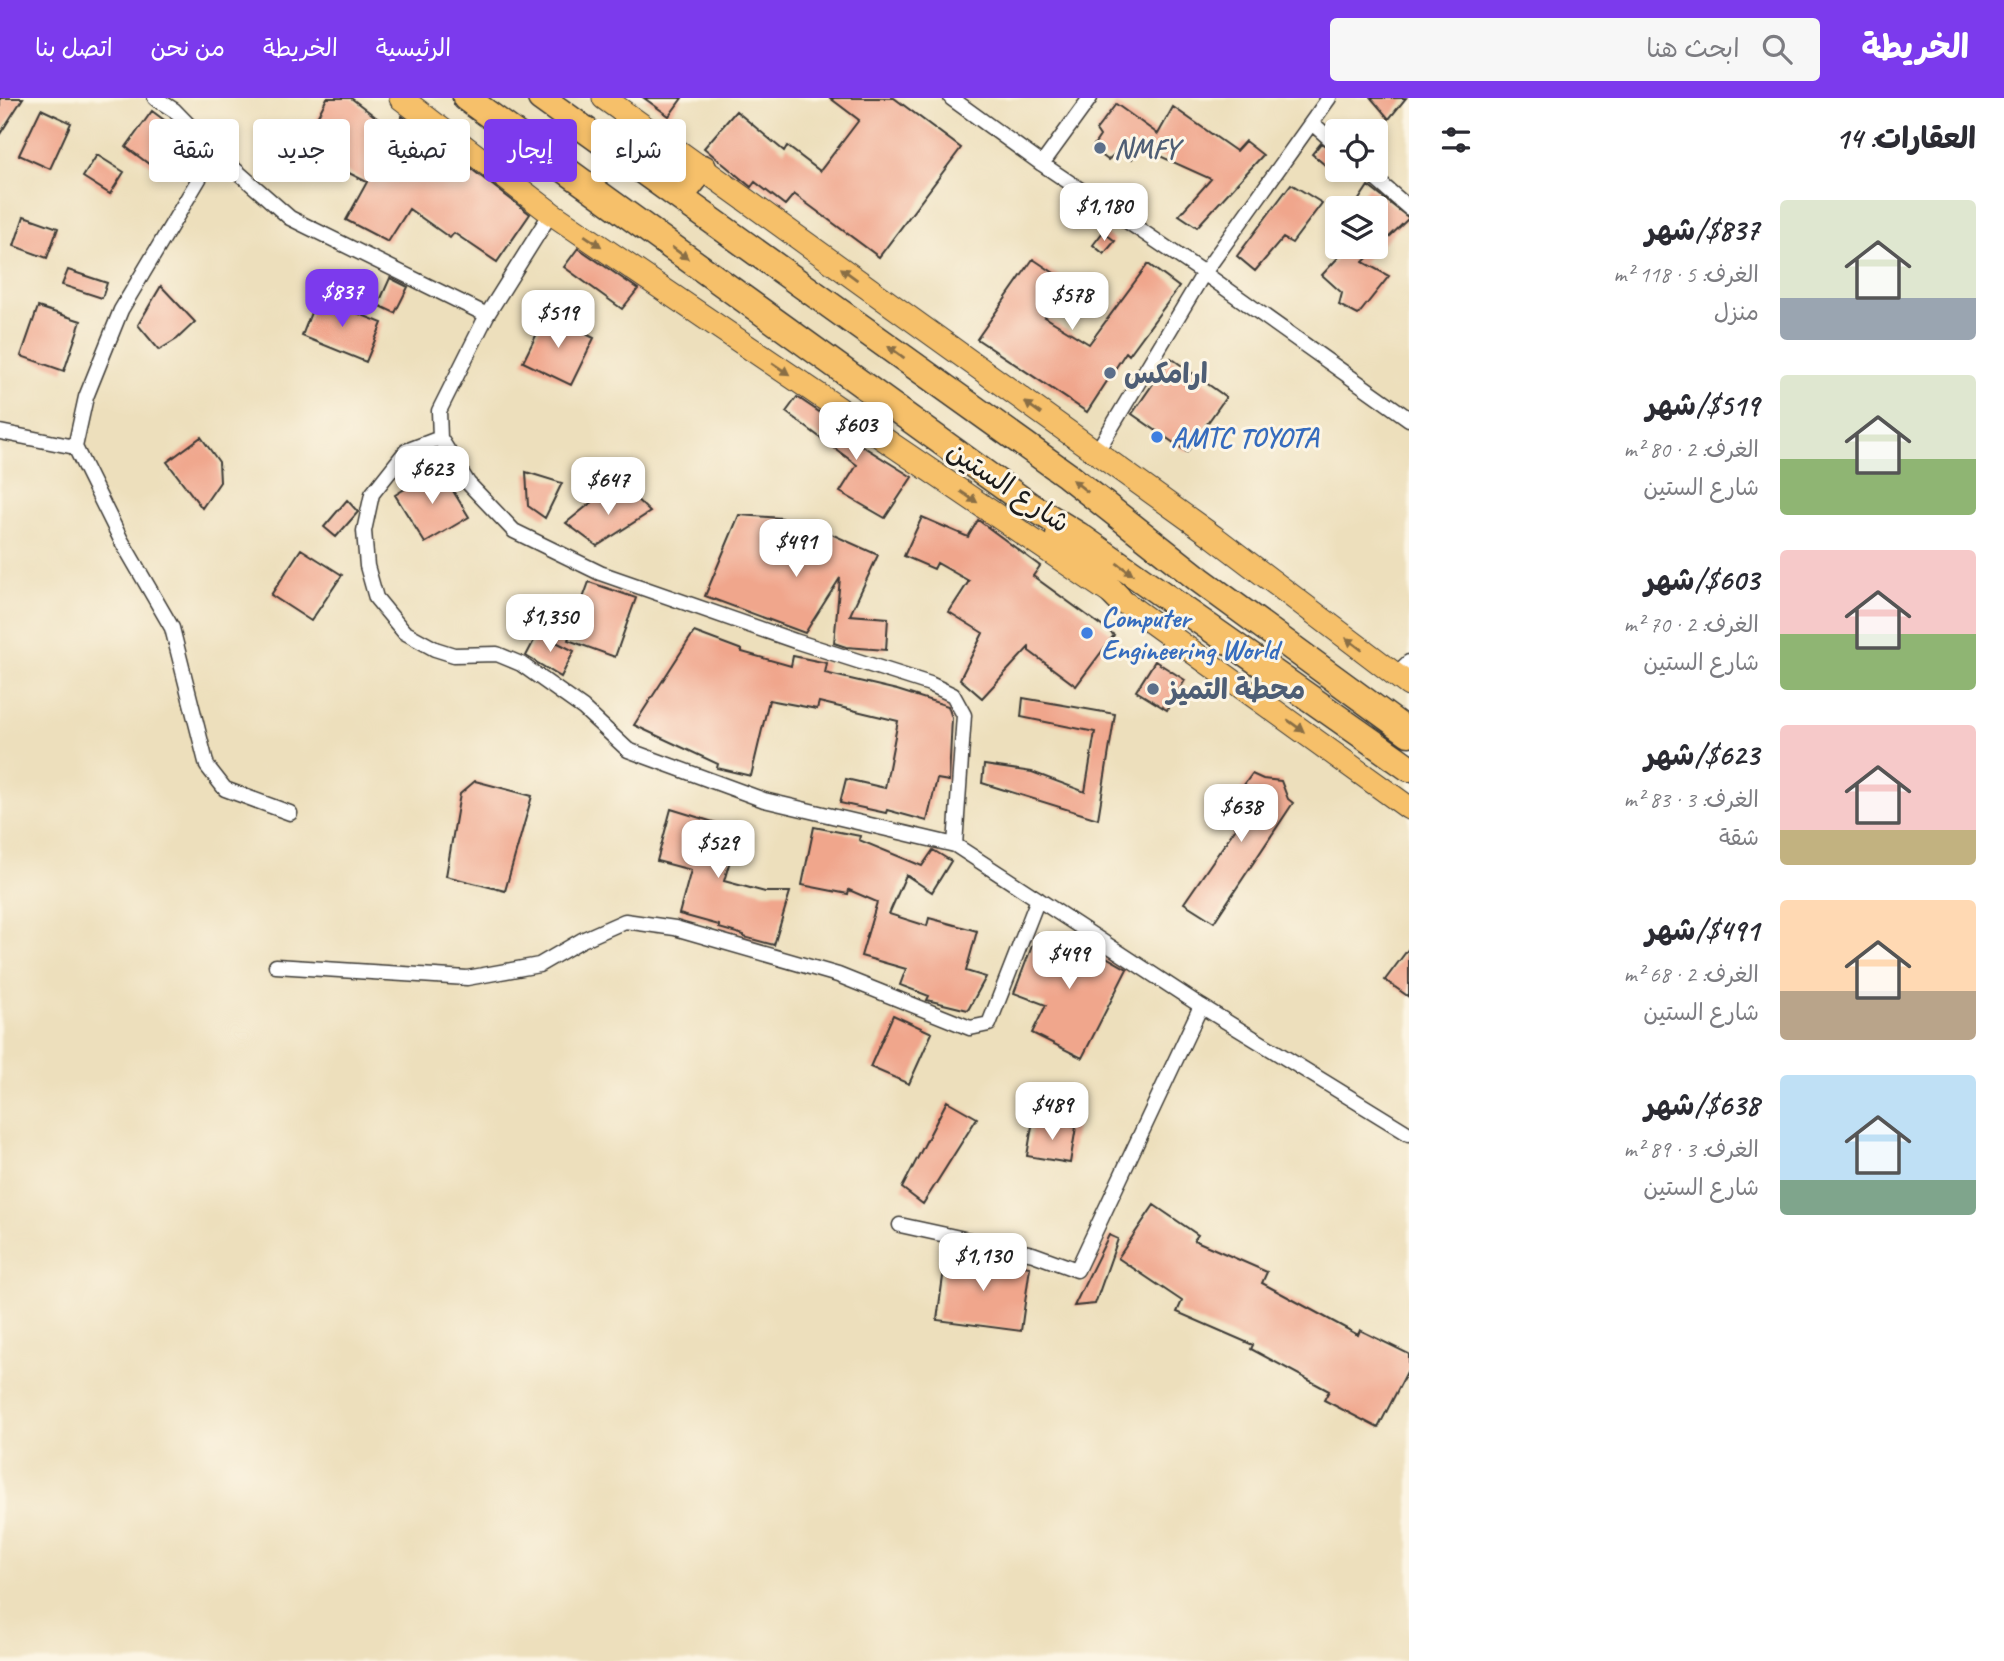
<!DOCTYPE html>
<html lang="ar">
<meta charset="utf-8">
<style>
:root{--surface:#fff;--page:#f7f7f7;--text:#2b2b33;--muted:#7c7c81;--accent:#7c3aed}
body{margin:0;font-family:Caveat,"Playpen Sans Arabic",sans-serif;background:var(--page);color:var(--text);direction:rtl;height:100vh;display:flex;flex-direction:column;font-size:26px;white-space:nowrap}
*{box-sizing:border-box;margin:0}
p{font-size:23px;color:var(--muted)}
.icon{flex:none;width:38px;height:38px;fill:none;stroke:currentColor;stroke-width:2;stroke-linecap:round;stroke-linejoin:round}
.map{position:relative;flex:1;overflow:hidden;direction:ltr}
.sheet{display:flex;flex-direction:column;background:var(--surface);width:595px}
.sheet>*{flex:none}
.top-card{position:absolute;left:21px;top:21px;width:665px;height:63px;direction:rtl;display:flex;gap:14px}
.controls{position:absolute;left:1325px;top:21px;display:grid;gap:14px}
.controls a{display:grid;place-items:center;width:63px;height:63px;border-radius:7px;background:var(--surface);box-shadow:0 4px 10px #0003;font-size:35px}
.price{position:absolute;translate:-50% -60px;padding:0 16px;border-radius:14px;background:#fff;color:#222;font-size:23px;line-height:46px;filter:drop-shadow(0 2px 4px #0008)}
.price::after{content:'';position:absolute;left:50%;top:42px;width:21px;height:16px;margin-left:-10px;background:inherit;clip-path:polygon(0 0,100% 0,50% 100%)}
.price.active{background:var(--accent);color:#fff}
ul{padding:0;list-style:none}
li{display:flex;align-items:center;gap:21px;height:175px;padding:0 28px}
li span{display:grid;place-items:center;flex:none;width:196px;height:140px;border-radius:7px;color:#555}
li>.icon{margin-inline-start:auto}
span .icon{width:84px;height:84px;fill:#fffc;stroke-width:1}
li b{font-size:30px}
h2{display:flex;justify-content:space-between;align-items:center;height:84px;padding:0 28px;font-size:30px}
.pill{padding:0 24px;border-radius:7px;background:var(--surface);box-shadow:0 4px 10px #0003;font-size:24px;line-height:63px}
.pill.active{background:var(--accent);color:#fff}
header{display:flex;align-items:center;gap:42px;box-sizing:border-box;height:98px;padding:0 35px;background:var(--accent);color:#fff}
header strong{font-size:33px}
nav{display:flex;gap:38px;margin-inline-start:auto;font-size:24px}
.search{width:490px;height:63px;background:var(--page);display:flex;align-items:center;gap:18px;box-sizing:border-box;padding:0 24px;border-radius:7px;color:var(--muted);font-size:26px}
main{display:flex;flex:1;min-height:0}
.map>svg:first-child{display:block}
</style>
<header>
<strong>الخريطة</strong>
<div class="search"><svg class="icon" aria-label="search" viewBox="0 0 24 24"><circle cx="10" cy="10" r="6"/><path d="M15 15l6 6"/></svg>ابحث هنا</div>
<nav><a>الرئيسية</a><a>الخريطة</a><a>من نحن</a><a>اتصل بنا</a></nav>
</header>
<main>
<section class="sheet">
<h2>العقارات: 14<svg class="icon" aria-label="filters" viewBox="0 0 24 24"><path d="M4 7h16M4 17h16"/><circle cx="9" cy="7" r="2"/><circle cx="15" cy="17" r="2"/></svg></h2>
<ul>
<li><span style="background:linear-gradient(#dfe7d0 70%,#9aa5b1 0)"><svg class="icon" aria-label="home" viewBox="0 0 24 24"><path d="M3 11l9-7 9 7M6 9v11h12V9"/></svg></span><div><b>$837/شهر</b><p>الغرف: 5 · 118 m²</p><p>منزل</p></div></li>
<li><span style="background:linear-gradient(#dfe7d0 60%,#8fb573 0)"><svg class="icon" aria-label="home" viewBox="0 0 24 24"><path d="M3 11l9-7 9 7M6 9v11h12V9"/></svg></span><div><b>$519/شهر</b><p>الغرف: 2 · 80 m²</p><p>شارع الستين</p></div></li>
<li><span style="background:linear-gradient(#f6c9c9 60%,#8fb573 0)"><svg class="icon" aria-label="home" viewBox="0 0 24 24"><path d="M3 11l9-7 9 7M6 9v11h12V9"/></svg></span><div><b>$603/شهر</b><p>الغرف: 2 · 70 m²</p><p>شارع الستين</p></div></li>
<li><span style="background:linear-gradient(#f6c9c9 75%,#c2b280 0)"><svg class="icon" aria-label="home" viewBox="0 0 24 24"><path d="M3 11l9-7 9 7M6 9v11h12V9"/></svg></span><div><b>$623/شهر</b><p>الغرف: 3 · 83 m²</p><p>شقة</p></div></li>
<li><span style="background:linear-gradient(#ffd9b3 65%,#b9a48a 0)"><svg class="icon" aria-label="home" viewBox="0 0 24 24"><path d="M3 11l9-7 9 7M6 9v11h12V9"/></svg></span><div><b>$491/شهر</b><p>الغرف: 2 · 68 m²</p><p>شارع الستين</p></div></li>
<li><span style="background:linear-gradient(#bfe0f5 75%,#7fa58c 0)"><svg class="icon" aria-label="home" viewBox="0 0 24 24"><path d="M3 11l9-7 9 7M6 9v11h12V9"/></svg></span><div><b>$638/شهر</b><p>الغرف: 3 · 89 m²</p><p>شارع الستين</p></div></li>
</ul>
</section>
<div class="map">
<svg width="1409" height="1563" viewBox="0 0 1409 1563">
<rect width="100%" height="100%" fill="#fcf5e5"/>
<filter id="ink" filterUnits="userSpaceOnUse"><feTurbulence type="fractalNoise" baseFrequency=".0143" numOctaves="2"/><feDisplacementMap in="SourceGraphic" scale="14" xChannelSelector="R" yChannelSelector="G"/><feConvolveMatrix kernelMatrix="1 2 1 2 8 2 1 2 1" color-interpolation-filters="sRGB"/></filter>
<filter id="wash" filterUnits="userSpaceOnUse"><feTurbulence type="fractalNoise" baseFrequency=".00686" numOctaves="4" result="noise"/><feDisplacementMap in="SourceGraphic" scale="28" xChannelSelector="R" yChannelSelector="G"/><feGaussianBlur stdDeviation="1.57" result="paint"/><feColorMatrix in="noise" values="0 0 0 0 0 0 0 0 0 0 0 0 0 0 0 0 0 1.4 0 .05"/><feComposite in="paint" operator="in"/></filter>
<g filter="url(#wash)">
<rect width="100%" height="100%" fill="#eddfbc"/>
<g id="blocks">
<path fill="#f0a68c" d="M0,0H23L0,36Z
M327,0H351L394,33L402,18L530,116L497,164L454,135L450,140L409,111L388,144L346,122L367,84L301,51Z
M644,0H682L669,18Z
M830,0H894L961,50L879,159L794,96L785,107L755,84L751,89L704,50L736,13L784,53L787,48L820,73L859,22Z
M1371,0H1406L1389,21Z
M1116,6L1158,36L1173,9L1236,53L1245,43L1263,57L1197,129L1179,117L1211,81L1140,49L1132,61L1118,53L1108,62L1092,50L1100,38L1096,32Z
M41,11L71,25L50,71L19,57Z
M152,13L183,36L157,72L126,49Z
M1321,45L1337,56V77L1312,56Z
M97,57L124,74L110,96L83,79Z
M1291,86L1322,105L1292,145L1283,140L1255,173L1237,158Z
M1368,88L1409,120L1363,164L1389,178L1358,217L1339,207L1342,195L1322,177L1348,149H1376V110H1365L1358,103Z
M24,118L58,130L47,160L14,148Z
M1103,134L1115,143L1104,156L1093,147Z
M578,150L638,191L622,211L564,169Z
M1033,161L1069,185L1045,219L1089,246L1148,166L1179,189L1129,257L1126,254L1087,314L977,241Z
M68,172L107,185L102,200L62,187Z
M390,180L408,189L395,215L378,207Z
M161,188L195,224L177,241L159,252L138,227Z
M317,199L382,225L366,264L302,238Z
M38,209L81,223L64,273L21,258Z
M546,217L594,240L571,287L523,264Z
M1171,260L1226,299L1187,354L1132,316Z
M797,299L859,341L856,344L912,379L885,420L840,394L857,367L786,314Z
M201,339L219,364L220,384L202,410L167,364Z
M439,370L469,419L425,445L395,397Z
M526,374L562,385L545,420L528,408Z
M630,395L650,414L597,448L566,425L598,399Z
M347,402L358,414L336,439L324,429Z
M739,417L782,420L811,441L818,430L878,457L850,517L888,520L886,552L846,549L834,545L840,480L805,535L705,498Z
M922,419L968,439L978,422L1040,468L1033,478L1114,537L1076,588L1029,553V549L982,600L960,581L983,535L949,514L969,483L937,465L934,471L904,458Z
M301,451L342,477L311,523L271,497Z
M589,484L636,500L615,559L568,542Z
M694,534L742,552V554L791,568L793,558L827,565L825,575L897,592L948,608L952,620L949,683L937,681L927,723L887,712L886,715L840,705L846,681L885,690L898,623L819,604L817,611L769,602L751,678L717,670L718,666L634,627Z
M538,535L574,553L561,579L526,558Z
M1155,563L1185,582L1167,612L1136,593Z
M1023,600L1115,616L1098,721L982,685L984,667L1032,674L1085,694L1095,634L1021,619Z
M1252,676L1263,681L1281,683L1288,701L1293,705L1214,824L1184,805L1235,731L1238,695Z
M475,683L532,698L505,793L446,778L460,696Z
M671,711L739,732L724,783L765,794H790L774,847L744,839V837L719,830V827L679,816L691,772L657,763Z
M814,729L860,738L859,742L922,768L933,752L951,763L932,794L906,777L889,816L927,828L929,820L977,833L966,873L986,879L968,912L927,902L929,898L900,887L906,871L861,858L877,804L849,792L848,796L802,787Z
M1037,835L1074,849L1078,843L1127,871L1082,960L1032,935L1046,907L1014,895Z
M1409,850V899L1385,882Z
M893,917L932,935L909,986L870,969Z
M947,1003L977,1020L923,1106L902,1090Z
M1033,1022L1076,1029L1070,1065L1027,1058Z
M1154,1107L1198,1137L1194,1142L1267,1174L1262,1185L1358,1237L1360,1232L1409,1256V1270L1378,1330L1324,1302L1329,1293L1251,1251L1253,1247L1177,1214L1182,1203L1118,1160Z
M1109,1137L1118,1141L1095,1206L1074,1208Z
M946,1157L1030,1169L1021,1233L937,1222Z"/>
</g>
</g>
<g filter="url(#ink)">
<use href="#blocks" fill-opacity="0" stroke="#3b3934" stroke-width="2"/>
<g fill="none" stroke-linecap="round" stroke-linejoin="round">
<g stroke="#3b3934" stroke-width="17">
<path id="street" d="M155,0L174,12L215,54L290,120L487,217
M951,0L1042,66L1204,175L1409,321
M1312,25L1337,47
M215,54L121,212L86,299L75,349L121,442L172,530L207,668L225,691L290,715
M1042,66L1090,0
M1365,72L1409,110
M551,115L487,217L439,313L440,340L468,385L514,433L600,475L795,543L930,586L953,597L964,617L955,747L1201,908L1409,1036
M0,334L75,349
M440,340L406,353L372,396L364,433L367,468L376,500L404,534L435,551L454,557L497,556L521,566L583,610L628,652L764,702L955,747
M1096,355L1204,175L1329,0
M1395,577L1409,564
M276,868L467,880L539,867L582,842L625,823L675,830L838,877L970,930L989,926L1038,801
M900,1127L1033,1156L1077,1172L1201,908"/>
</g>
<g stroke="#3b3934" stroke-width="25">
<path id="primary" d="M401,0L551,115L1118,500L1409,710
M604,0L1214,439L1409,587"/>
</g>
<g stroke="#3b3934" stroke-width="29">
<path id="highway" d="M466,0L1029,407L1078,437L1409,670
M541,0L1067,377L1200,482L1409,635
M680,99L703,70
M1059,438L1118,500"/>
</g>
<use href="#street" stroke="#fff" stroke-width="14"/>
<use href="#primary" stroke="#f6c06b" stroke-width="23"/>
<use href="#highway" stroke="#f6c06b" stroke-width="26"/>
</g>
<defs><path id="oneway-solid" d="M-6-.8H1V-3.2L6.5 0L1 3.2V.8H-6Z" transform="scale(1.75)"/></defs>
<g fill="#896e44">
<use href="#oneway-solid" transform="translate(593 143) rotate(34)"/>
<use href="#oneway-solid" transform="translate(680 155) rotate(36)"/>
<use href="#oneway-solid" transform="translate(849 176) rotate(-144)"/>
<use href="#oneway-solid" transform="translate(896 254) rotate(-144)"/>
<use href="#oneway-solid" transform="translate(781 271) rotate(34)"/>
<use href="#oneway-solid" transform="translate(1033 310) rotate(-144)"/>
<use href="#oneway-solid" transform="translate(1080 388) rotate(-142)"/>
<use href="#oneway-solid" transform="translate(969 399) rotate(34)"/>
<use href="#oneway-solid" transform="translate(1125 471) rotate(35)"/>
<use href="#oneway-solid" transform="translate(1354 546) rotate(-143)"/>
<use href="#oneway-solid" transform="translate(1296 628) rotate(36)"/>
</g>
</g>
<g fill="#5c6f8a" stroke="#fcf5e5" stroke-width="2.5">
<circle cx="1100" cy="50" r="7"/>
<circle cx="1110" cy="275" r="7"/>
<circle cx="1153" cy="591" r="7"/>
</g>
<g fill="#3f7fe0" stroke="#fcf5e5" stroke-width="2.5">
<circle cx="1157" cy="339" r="7"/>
<circle cx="1087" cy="535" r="7"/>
</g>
<g text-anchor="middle" stroke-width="6" stroke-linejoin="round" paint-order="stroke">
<g font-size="28" font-weight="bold" fill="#4e5e75" stroke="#fcf5e5" text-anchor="start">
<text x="1114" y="60">NMFY</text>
<text x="1124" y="285">ارامكس</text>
<text x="1167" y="601">محطة التميز</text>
</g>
<g font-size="28" font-weight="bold" fill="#366cbe" stroke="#fcf5e5" text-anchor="start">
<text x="1171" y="349">AMTC TOYOTA</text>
<text x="1101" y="529">Computer<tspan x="1101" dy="32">Engineering World</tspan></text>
</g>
<g font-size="28" fill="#1c1c1c" stroke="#fcf5e5">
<text transform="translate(1009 388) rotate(34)" y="10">شارع الستين</text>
</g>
</g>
</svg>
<div class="controls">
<a><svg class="icon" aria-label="locate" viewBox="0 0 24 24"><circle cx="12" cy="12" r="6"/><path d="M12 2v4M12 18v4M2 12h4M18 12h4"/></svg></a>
<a><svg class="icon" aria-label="layers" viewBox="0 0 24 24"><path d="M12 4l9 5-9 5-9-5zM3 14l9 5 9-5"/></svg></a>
</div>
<b class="price" style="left:1104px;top:145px">$1,180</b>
<b class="price active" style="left:342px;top:231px">$837</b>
<b class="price" style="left:1072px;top:234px">$578</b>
<b class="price" style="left:558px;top:252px">$519</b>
<b class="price" style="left:856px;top:364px">$603</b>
<b class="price" style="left:432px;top:408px">$623</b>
<b class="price" style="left:608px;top:419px">$647</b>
<b class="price" style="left:796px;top:481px">$491</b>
<b class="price" style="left:550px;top:556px">$1,350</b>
<b class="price" style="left:1241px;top:746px">$638</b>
<b class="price" style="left:718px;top:782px">$529</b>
<b class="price" style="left:1069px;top:893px">$499</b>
<b class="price" style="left:1052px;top:1044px">$489</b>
<b class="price" style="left:983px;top:1195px">$1,130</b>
<div class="top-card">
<a class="pill">شراء</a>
<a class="pill active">إيجار</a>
<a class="pill">تصفية</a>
<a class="pill">جديد</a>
<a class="pill">شقة</a>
</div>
</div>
</main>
